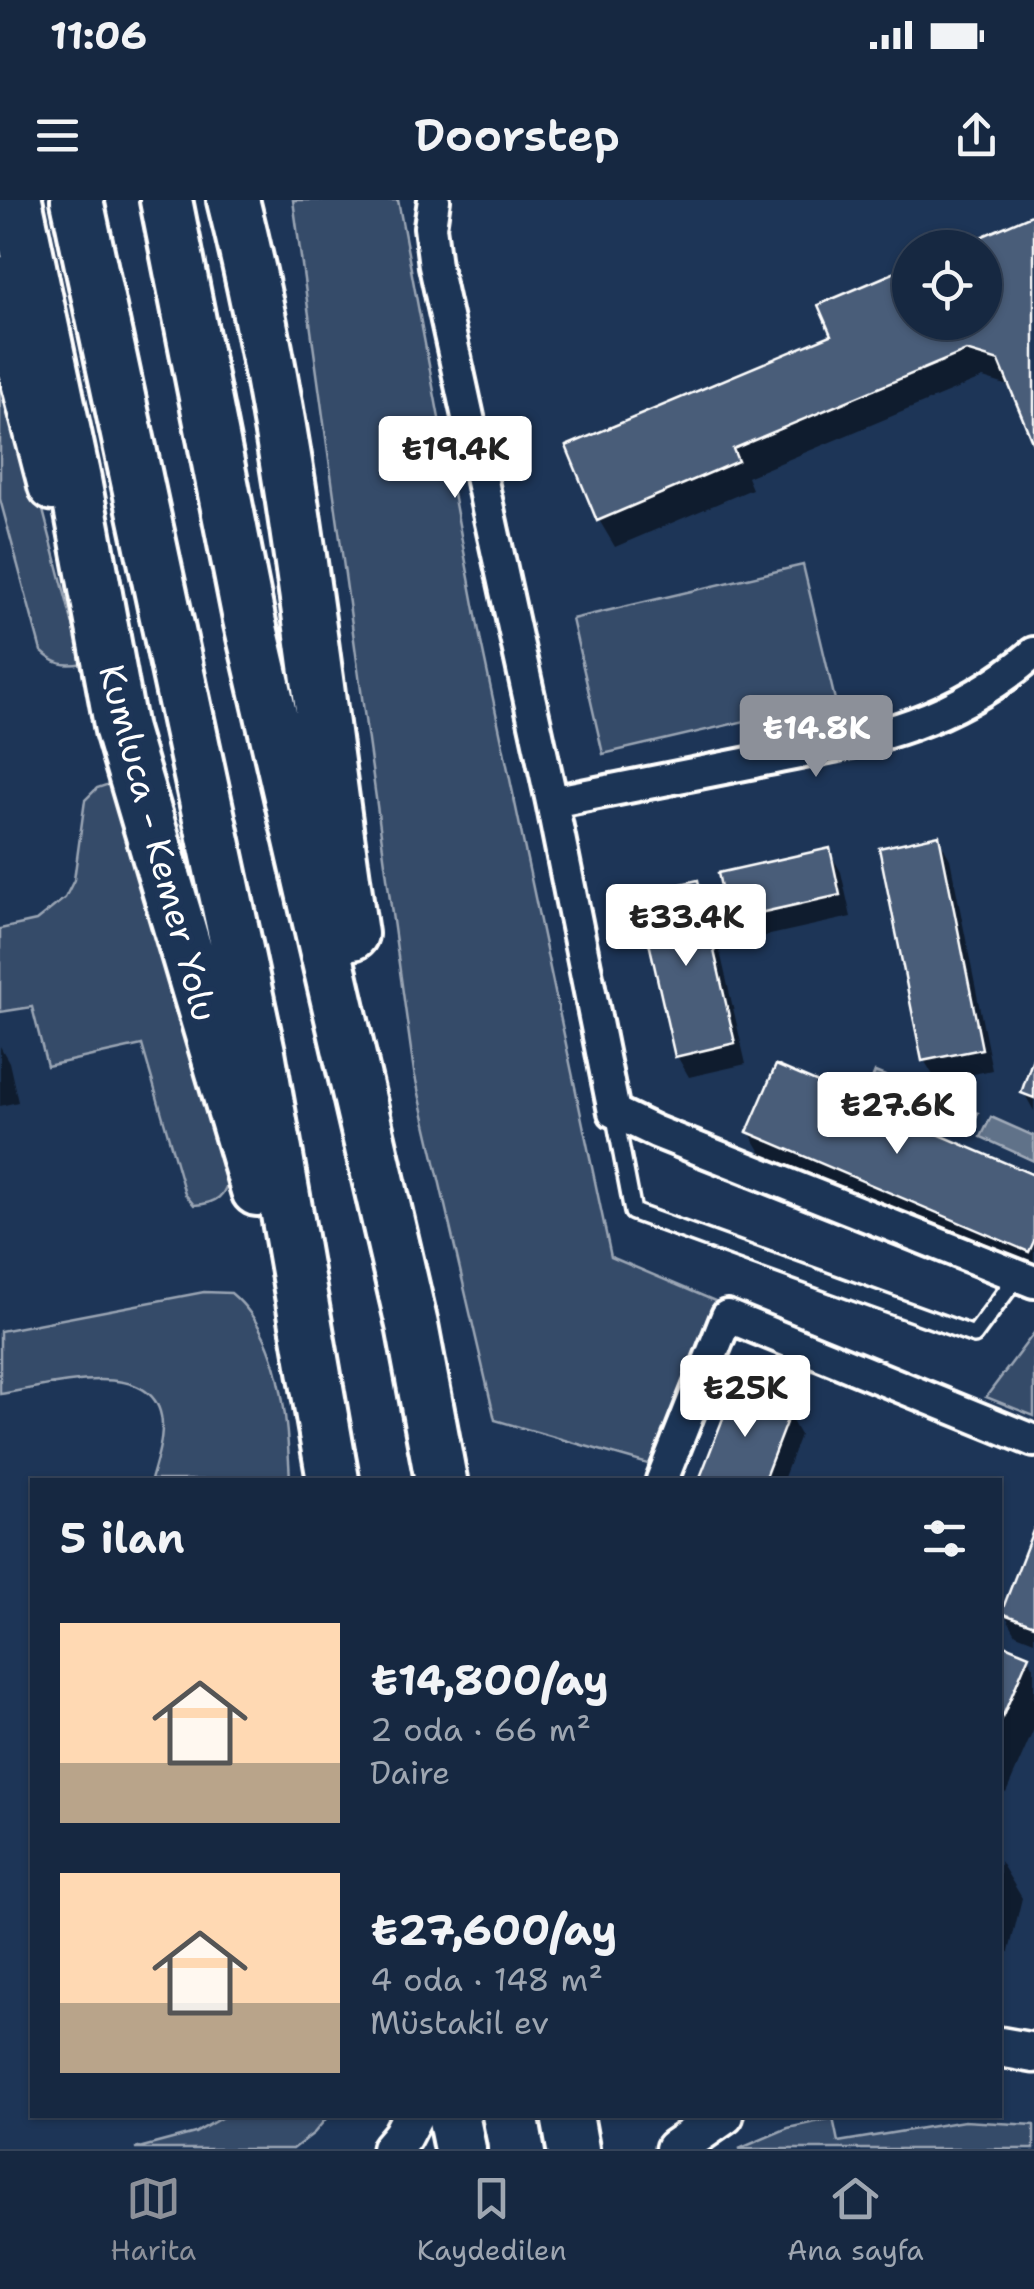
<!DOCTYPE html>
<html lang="tr">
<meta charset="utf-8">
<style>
:root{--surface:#162841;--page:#1f3048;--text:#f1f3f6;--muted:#9ea6b1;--line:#35445a;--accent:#8c9099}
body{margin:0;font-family:"Shantell Sans",sans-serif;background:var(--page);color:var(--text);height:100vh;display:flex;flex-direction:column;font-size:38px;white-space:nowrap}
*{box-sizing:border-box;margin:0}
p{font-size:32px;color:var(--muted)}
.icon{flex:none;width:55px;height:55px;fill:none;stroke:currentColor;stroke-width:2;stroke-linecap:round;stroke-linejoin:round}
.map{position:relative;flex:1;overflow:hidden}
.panel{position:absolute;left:30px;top:1278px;width:972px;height:640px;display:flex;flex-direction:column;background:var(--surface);border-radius:0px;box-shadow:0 2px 8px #0004,0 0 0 2px var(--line)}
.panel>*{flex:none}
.controls{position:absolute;left:892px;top:30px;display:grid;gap:20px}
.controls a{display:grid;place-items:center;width:110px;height:110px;border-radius:50%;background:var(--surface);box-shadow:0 2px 8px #0004,0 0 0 2px var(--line);font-size:50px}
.price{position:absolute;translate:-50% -85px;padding:0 22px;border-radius:10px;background:#fff;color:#222;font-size:32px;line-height:65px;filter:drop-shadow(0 2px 5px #0008)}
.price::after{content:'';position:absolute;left:50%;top:60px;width:30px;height:22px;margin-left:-15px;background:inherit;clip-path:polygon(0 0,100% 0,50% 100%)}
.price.active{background:var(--accent);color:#fff}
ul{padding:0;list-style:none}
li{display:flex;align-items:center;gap:30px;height:250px;padding:0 30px}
li span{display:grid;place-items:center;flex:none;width:280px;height:200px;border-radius:0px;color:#555}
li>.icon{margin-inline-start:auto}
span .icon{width:120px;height:120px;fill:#fffc;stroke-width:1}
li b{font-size:42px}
h2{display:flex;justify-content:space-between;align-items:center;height:120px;padding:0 30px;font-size:42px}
.status{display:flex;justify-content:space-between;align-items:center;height:70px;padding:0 50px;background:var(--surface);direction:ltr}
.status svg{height:28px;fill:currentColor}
header{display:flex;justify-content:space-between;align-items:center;height:130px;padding:0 30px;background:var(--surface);font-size:45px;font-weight:600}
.dock{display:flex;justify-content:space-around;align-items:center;height:140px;border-top:2px solid var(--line);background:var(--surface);font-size:28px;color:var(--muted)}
.dock a{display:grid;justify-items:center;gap:5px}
.dock .active{color:var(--accent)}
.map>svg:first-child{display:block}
</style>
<div class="status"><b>11:06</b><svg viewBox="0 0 49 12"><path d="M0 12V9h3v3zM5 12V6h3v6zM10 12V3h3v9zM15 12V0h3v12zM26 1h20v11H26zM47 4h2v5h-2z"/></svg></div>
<header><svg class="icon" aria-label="menu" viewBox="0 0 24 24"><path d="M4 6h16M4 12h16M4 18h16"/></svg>Doorstep<svg class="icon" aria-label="share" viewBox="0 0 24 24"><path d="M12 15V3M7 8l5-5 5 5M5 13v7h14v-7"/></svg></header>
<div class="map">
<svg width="1034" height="1949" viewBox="0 0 1034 1949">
<rect width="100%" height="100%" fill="#1d3557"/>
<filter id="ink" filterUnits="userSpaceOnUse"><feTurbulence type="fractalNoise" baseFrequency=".01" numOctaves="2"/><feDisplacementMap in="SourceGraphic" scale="20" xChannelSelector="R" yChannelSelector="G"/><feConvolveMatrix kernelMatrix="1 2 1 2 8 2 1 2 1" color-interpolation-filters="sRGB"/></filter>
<g filter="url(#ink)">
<path fill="#364b69" stroke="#9aa5b4" stroke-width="2.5" d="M293,0H398L481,442L611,1057L715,1101L655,1266L495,1220L414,872Z
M0,146L83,463C64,467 55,464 41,451L0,299Z
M803,365L835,500L603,554L572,419Z
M115,582L229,973C227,996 216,1004 194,1005L185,994L142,845L47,866L32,807L0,812V729L36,721L65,698L74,680L85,600L97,588Z
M204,1092L231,1093C282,1135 287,1218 290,1280H151C156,1262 162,1244 162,1226C161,1152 43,1188 0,1194V1131Z
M1034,1133V1216L986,1197Z
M226,1915H329L314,1933L293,1949H135L195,1933Z
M833,1918L838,1942L964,1921L1034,1925V1949H739L788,1928Z"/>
<path fill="#617289" stroke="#a0aab8" stroke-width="2.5" d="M875,872L978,913L970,935L866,894Z
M991,917L1034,936V961L981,937Z"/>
<path fill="#0007" d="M1034,17V240L1012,187L983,178L747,277L752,289L615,347L599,320L834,136L910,69V122H985Z
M938,638L950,659L992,870L937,882L924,860Z
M829,651L841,672L851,717L743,741L731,719L721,675Z
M696,683L709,704L746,864L689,877L677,856Z
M0,846L9,862L18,902L0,906Z
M1034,862V911L1024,893Z
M749,932L1034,978V1074L765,959Z
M788,1214L800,1235L783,1280H702Z
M1034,1335V1441L1016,1434L1004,1413Z
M1000,1446L1028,1457L1034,1468V1529L1006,1593L1000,1590Z
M1000,1661L1022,1698L1009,1752L1000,1750Z"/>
<path fill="#4a5d79" stroke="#fff" stroke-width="2.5" d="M1034,14V246L999,161L966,151L733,249L738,261L597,321L566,246L831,135L818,105L910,66V122H985V48H955Z
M939,635L982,849L922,861L879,648Z
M830,648L840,695L728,720L718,673Z
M698,680L735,843L675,857L638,694Z
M1034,855V898L1021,893Z
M776,865L1034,975V1041L1029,1052L747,932Z
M734,1190L790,1212L764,1280H699Z
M1034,1328V1425L1001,1413Z
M1000,1443L1029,1455L1000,1523Z"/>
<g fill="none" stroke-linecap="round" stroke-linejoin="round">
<g stroke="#fff" stroke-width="22">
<path id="service" d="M614,912L633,1012L974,1135L1018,1075"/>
</g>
<g stroke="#fff" stroke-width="38">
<path id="minor" d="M434,0L430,27L435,66L552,602L614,912L656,932L1034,1082
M552,602C619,589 687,575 754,562C863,540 946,529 1034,453
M662,1280L727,1116L1034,1241"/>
</g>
<g stroke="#fff" stroke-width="45">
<path id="tertiary" d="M1000,1847L1034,1853
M391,1949L402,1936L413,1915
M675,1949L724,1915"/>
</g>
<g stroke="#fff" stroke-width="55">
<path id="primary" d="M0,81L53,286"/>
</g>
<g stroke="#fff" stroke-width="58">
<path id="trunk" d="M16,0L75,280L121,530L257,990
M77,0L259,852L333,1280
M166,0L249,419L412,1125L441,1280
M233,0C294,241 315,489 352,734
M453,1915L460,1949
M567,1915L573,1949"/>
</g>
<use href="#service" stroke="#1d3557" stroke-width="15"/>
<use href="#minor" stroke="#1d3557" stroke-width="30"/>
<use href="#tertiary" stroke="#1d3557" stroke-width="38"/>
<use href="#primary" stroke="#1d3557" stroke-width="48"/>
<use href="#trunk" stroke="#1d3557" stroke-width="50"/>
</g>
</g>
<g text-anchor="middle" stroke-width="10" stroke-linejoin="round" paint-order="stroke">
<g font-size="35" fill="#fff" stroke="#1d3557">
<text transform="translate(158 643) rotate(75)" y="12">Kumluca - Kemer Yolu</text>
</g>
</g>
</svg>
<div class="controls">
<a><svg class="icon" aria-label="locate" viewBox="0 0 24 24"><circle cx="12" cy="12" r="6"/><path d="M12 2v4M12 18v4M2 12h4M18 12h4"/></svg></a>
</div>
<b class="price" style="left:455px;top:301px">₺19.4K</b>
<b class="price active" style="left:816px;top:580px">₺14.8K</b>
<b class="price" style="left:686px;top:769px">₺33.4K</b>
<b class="price" style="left:897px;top:957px">₺27.6K</b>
<b class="price" style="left:745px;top:1240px">₺25K</b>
<section class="panel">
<h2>5 ilan<svg class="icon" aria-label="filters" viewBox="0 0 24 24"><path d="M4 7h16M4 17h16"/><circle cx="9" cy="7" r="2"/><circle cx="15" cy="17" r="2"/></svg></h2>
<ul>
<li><span style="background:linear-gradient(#ffd9b3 70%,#b9a48a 0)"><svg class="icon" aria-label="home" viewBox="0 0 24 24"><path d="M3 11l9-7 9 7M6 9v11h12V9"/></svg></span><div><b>₺14,800/ay</b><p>2 oda · 66 m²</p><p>Daire</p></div></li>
<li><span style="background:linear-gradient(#ffd9b3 65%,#b9a48a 0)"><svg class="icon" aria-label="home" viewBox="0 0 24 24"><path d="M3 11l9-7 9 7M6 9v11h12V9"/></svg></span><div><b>₺27,600/ay</b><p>4 oda · 148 m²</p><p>Müstakil ev</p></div></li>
</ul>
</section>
</div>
<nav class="dock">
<a class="active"><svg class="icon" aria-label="map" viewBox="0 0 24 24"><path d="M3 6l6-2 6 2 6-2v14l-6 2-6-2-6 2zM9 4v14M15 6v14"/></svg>Harita</a>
<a><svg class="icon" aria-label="saved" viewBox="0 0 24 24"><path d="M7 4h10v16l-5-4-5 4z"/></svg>Kaydedilen</a>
<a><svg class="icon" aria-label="home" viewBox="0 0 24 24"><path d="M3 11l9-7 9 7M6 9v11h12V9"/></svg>Ana sayfa</a>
</nav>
